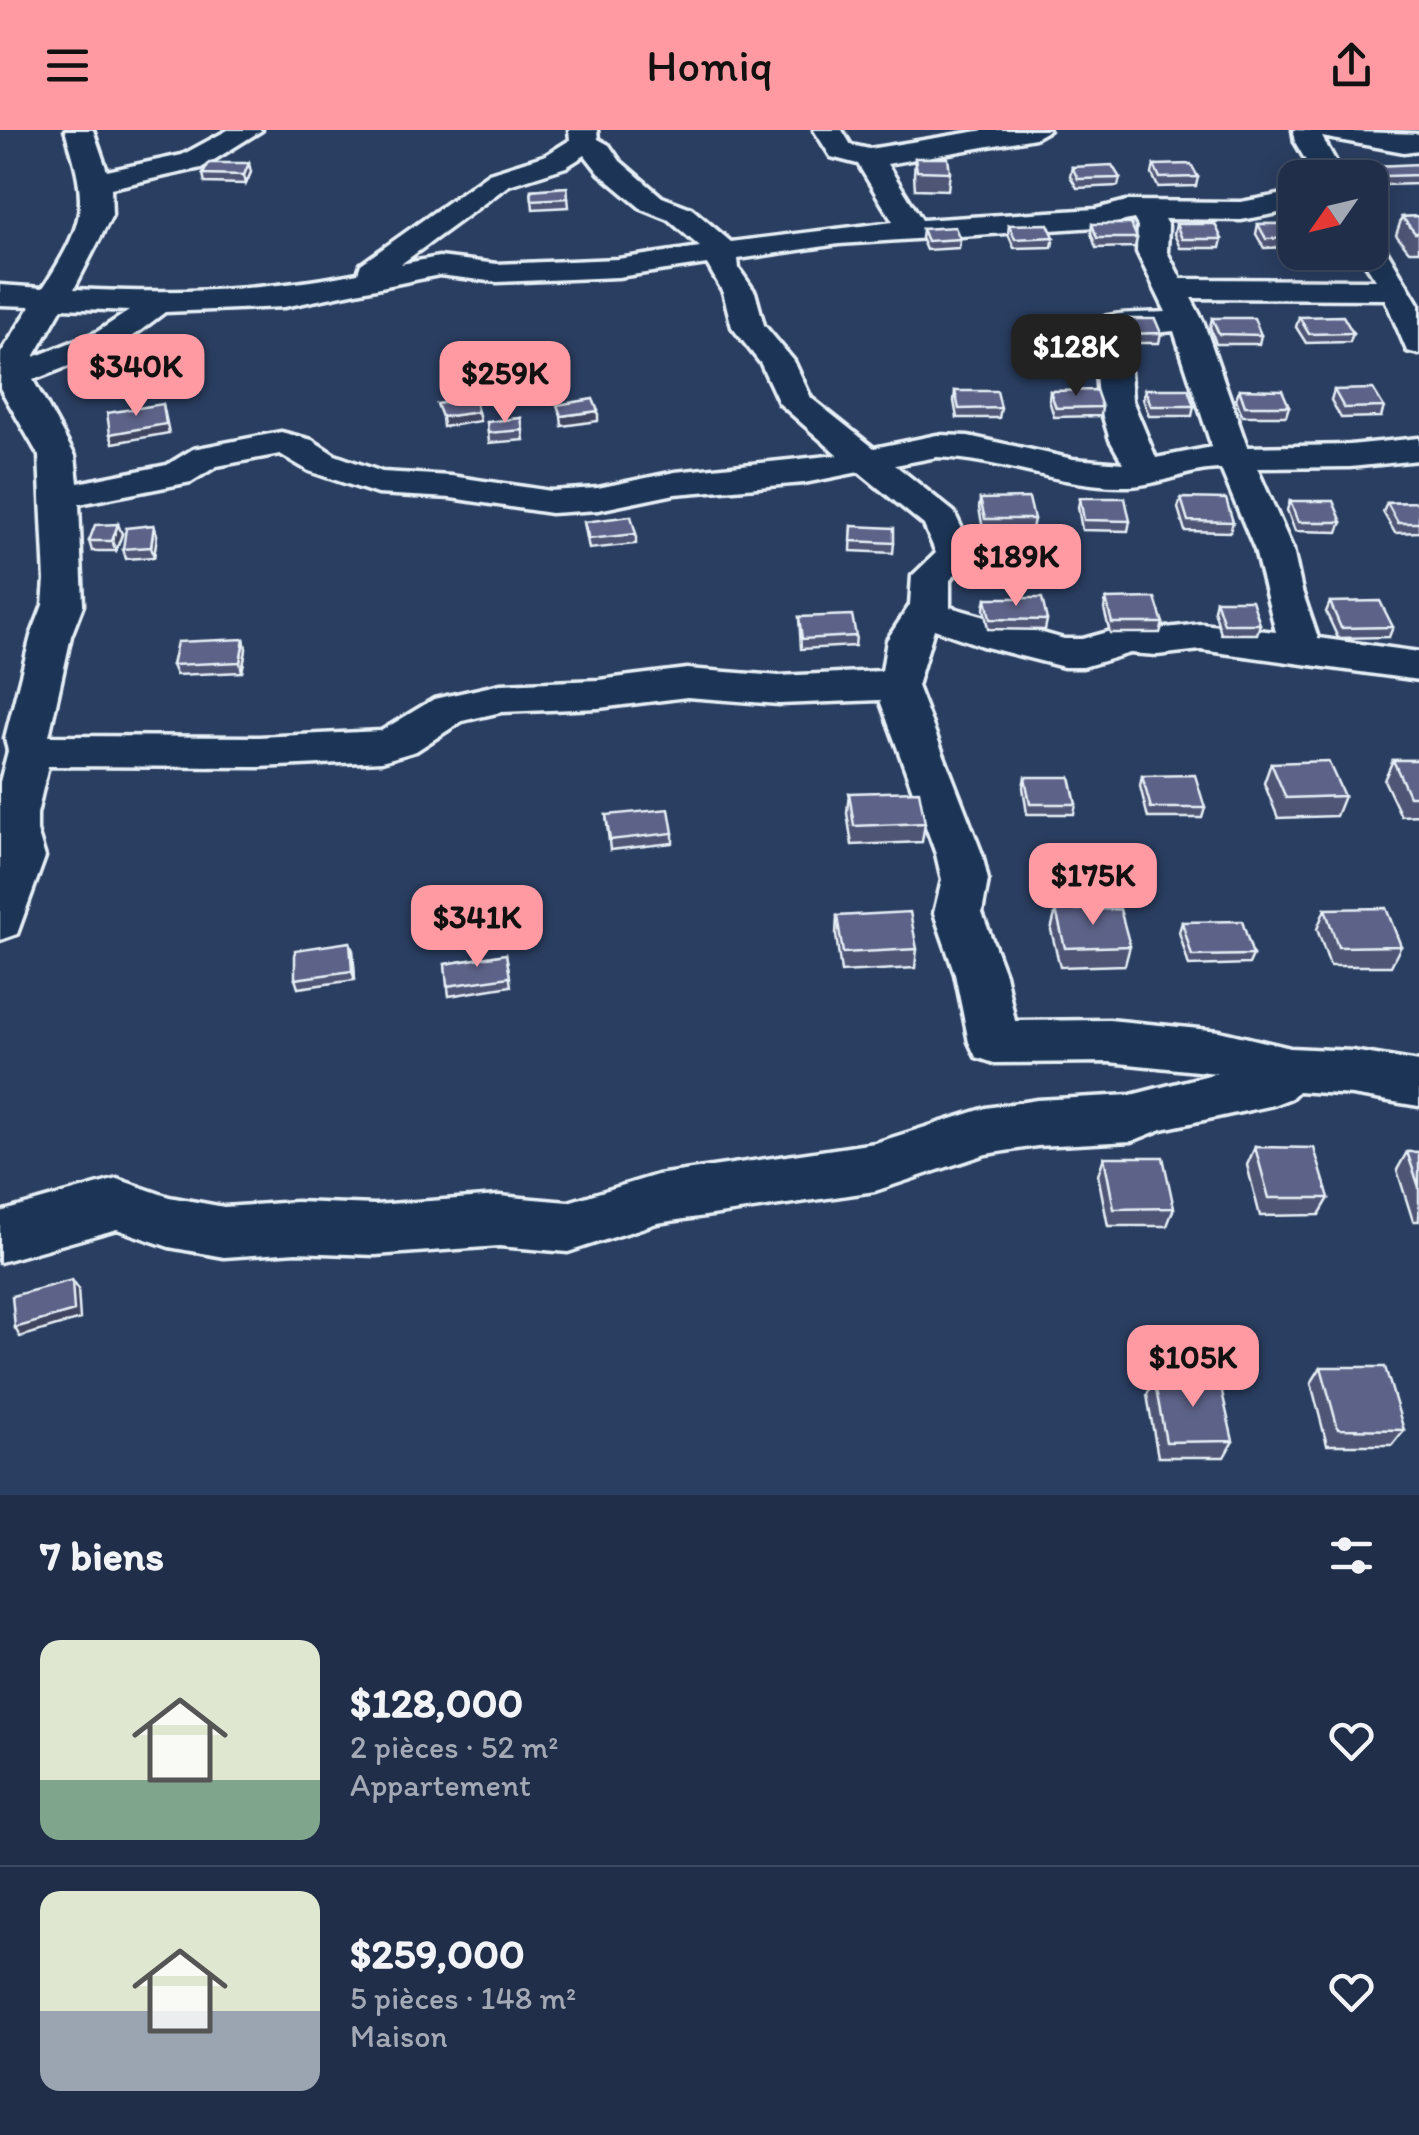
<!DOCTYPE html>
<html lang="fr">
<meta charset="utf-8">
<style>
:root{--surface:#202e49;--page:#2d3a53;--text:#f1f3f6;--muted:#a2a8b4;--line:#3d4a61;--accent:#ff9aa2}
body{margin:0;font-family:Itim,sans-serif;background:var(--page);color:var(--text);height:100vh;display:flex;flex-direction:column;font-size:38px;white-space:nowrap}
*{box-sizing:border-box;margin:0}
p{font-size:32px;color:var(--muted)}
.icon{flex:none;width:55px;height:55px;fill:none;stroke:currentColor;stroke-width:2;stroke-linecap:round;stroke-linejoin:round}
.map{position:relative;height:1365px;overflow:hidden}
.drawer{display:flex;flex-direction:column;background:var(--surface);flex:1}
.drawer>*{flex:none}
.needle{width:65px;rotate:236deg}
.controls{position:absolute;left:1278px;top:30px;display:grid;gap:20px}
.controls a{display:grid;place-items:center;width:110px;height:110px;border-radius:20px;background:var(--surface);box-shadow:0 5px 25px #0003,0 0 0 2px var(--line);font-size:50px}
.price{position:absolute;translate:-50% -85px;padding:0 22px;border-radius:20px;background:var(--accent);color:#111;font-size:32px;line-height:65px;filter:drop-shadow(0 2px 5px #0008)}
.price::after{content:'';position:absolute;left:50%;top:60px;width:30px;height:22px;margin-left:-15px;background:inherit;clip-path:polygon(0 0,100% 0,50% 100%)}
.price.current{background:#222;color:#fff}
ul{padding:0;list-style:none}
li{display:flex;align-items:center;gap:30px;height:250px;padding:0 40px}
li+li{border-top:2px solid var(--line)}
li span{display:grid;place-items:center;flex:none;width:280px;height:200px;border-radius:20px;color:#555}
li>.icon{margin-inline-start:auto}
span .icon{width:120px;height:120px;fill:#fffc;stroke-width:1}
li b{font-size:42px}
h2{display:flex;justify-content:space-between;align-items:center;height:120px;padding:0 40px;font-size:42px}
header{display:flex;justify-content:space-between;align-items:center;height:130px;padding:0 40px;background:var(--accent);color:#111;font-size:45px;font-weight:600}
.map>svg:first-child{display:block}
</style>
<header><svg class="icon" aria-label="menu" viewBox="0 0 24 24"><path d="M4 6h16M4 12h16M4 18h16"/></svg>Homiq<svg class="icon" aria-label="share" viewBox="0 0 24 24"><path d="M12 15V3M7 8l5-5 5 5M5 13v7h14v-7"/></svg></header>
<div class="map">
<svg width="1419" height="1365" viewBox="0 0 1419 1365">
<rect width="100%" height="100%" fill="#2a3e61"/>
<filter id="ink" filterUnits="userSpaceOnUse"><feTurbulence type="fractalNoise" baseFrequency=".01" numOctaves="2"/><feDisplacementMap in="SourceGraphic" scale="20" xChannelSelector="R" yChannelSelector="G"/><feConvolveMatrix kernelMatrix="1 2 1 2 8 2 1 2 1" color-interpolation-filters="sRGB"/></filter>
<g filter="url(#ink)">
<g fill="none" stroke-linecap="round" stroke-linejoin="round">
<g stroke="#e8f1f8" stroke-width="7">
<path id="minor" d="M65,0H93L107,41L182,25L228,0H262L201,38L111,58L112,85L74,159C173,164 260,162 358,143L361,134L489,43L546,25L570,10L569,0H597L598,9L609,15L620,31L662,67L691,78L731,112L893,92L858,34L831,27L814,0H842L851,15L869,19L985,0H1049L1035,8L887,34L922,90L1096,79L1127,71L1241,72L1295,62V80L1241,90L1164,89L1168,96L1167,122L1181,149L1376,150L1358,122H1370V108L1381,111L1419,175V224L1407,221L1385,169L1191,168L1203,191L1247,317L1350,315L1419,308V330L1350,337L1257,338L1293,420L1302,461L1318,508L1419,522V550L1201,520L1157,525L1130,523L1083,537H1064L982,516L934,499L917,556L982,724L988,750L982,783L1005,844L1015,891L1109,890L1219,901L1290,918L1352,921L1419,932V976L1352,965L1298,961L1291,968L1273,975L1162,999L1132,1011L1037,1016L986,1024L875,1061L657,1093L568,1122L499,1116L375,1125L296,1122L224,1127L169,1117L117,1099L0,1132V1082L117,1049L169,1067L224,1077L296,1072L375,1075L499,1066L568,1072L657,1045L875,1013L986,978L1037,970L1131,965L1217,943L1109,932L994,933L976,927L969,912L955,844L934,783L942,750L936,724L880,570L779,574L687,567L599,578L501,582L462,591L416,621L382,631L259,637L48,636L37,684V701L45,727L17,804L0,810V652L8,621L5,608L31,506L43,475L45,450L39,326L0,258L1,223L31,176L0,175V155L43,158C86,91 89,75 65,0ZM585,25L599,43L642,79L669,90L700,117L618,129L497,134L439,127L401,134L509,55L566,37ZM1134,89L1138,96L1137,122L1166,182C1140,184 1094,179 1078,203L1096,242L1098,270L1110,310L1123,333L1073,329L968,306L937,305L874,318L811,268L794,231L764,195L755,162L739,139L738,129L839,114L1096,97ZM707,134L723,162L732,197L761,234L779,273L838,325L675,342L598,358L551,361L451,346L382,342L335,325L312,310L281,302L193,319L167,335L78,353L75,326L33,250L120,216L165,182L284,177L439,145L497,152L618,147ZM62,178L129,181L97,202L34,227ZM1174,201L1212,317L1156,328L1132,270L1130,242L1112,207ZM280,324L309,341L377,364L451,368L551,383L598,380L675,364L804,353L859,342L924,395L936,423L912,446L910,475L887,510L882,541L779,546L687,539L599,550L501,554L434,569L381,601L259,607L49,606L71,506L83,475L79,374L191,352L217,336ZM937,327C1002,329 1064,358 1129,356C1160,355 1189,339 1221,339L1255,420L1276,502L1201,494L1157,499L1129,496L1082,509H1064L950,477V450L975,426L954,382L895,335Z
M1293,0L1419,4V20L1404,22L1322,7L1345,48H1316L1295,12Z"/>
</g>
<use href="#minor" fill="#1d3557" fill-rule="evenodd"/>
</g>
<path fill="#505475" stroke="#e8f1f8" stroke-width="2.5" d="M915,28L950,42L948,60L915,59L914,45Z
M1154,35L1198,47L1196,56L1158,57L1152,44Z
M1419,35V54L1383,55L1375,45L1378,36Z
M1072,37L1120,48L1118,56L1077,58L1070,46Z
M251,42L246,54L205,53L203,44Z
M567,57L569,77L533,79L531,60Z
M1419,86V121H1409L1396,105L1402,87Z
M1092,94L1137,108L1135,117L1096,118L1091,103Z
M1176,94L1222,109L1220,118H1180L1174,104Z
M1258,94H1295V117L1264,118L1256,104Z
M1009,95L1054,107L1052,117L1014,118L1008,104Z
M922,99L960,109L959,118L926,120L921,108Z
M1299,187L1353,203L1350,212L1306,213L1296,197Z
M1212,188L1261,205L1259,214H1216L1210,197Z
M1030,189L1073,204L1072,213L1035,214L1029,199Z
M1121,189L1161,203L1159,213H1125L1119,198Z
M1145,259L1194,276L1192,286H1149L1143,269Z
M1239,259L1289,276L1286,286H1242L1236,269Z
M1334,260L1384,277L1381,287L1341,288L1331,270Z
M955,261L1001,278L999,288H957L954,271Z
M1050,261L1102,277L1101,286L1054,287L1049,270Z
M521,288L524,310L489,313L487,292Z
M1080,368L1130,391L1128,401L1082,400L1078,377Z
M1181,368L1233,392L1230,402L1185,401L1178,378Z
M980,369L1034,389L1032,399H983L979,378Z
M1290,371L1342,392L1338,402L1295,401L1287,380Z
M1419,372V402L1395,403L1383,382L1387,373Z
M584,392L636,404V414L589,419Z
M154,395L157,405L154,427L126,429L123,419Z
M852,396L894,413L893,423L851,421Z
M122,404L116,421H92L89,411Z
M986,468L1047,490L1045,500L988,499L984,478Z
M1106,469L1163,493L1160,503H1110L1104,479Z
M1216,470L1260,494L1257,504H1221L1214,480Z
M1330,472L1393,497L1389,507L1338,508L1326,482Z
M799,487L856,506L855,516L801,519Z
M244,509L246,519L242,542L176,545L172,535Z
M1393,630H1419V685L1401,686L1384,650Z
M1271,633L1344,666L1336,686L1278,688L1264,653Z
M1142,646L1205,678L1202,688H1148L1140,656Z
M1025,647L1076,674L1074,684H1027L1023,657Z
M849,663L925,693L922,712L852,715L847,683Z
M606,685L673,703V713L610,720Z
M1325,779L1401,816L1391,836H1330L1317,799Z
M1056,780L1130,816L1125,835L1060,837L1051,800Z
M837,786L917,819L915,838L841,842L836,805Z
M1182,792L1253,825L1249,834L1189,836L1179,802Z
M353,821L355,850L298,858L295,849Z
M506,824L511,856L449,866L445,834Z
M1255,1017L1329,1068L1319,1085L1260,1086L1247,1035Z
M1407,1022H1419V1091H1413L1397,1040Z
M1104,1027L1174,1078L1167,1096H1108L1098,1045Z
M1321,1237L1404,1300L1392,1315H1327L1311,1253Z
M1154,1249L1233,1311L1224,1327H1158L1147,1265Z"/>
<path fill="#41455f" stroke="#e8f1f8" stroke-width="2.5" d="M249,33L251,42L246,54L244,45Z
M163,274L169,303L113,313L110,304Z
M598,281V291L562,296L561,286Z
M478,282L480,291L443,297L442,287Z
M118,394L122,404L116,421L112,411Z
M154,395L157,405L154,427L151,417Z
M244,509L246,519L242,542L240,532Z
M350,812L353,821L355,850L352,841Z
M72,1150L78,1159L80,1189L20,1207L15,1198Z"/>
<path fill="#5d6288" stroke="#e8f1f8" stroke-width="2.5" d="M915,28H948L950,42L917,41Z
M209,33H249L244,45L203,44Z
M1191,34L1198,47L1160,48L1154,35Z
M1418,34L1419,45L1386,46L1378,36Z
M1112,35L1120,48L1078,49L1072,37Z
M567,57L568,68L532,70L531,60Z
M1419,86V103H1415L1402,87Z
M1048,94L1054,107L1015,109L1009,95Z
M1092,94H1131L1137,108H1097Z
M1176,94H1215L1222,109H1182Z
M1258,94H1295V108L1266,109Z
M955,97L960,109L927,111L922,99Z
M1343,186L1353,203L1309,204L1299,187Z
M1067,188L1073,204L1036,205L1030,189Z
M1212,188H1254L1261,205L1219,204Z
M1121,189H1155L1161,203L1127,204Z
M1145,259H1188L1194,276H1151Z
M1239,259L1282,260L1289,276H1245Z
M1373,259L1384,277L1344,278L1334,260Z
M1096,260L1102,277L1056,278L1050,261Z
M955,261H997L1001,278L959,279Z
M474,268L478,282L442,287L437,274Z
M593,269L598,281L561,286L557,275Z
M163,274L166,294L110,304L107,283Z
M521,288L523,300L488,303L487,292Z
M1029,368L1034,389H985L980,369Z
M1080,368H1125L1130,391L1084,390Z
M1181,368L1226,369L1233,392L1188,391Z
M1290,371H1333L1342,392H1298Z
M1419,372V393H1398L1387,373Z
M631,386L636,404L589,409L584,392Z
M118,394L112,411H89L95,395Z
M154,395L151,417L123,419L126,398Z
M852,396L894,398V413L851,411Z
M986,468H1042L1047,490L990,489Z
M1155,468L1163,493H1112L1106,469Z
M1216,470H1252L1260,494H1224Z
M1380,471L1393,497L1341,498L1330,472Z
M852,485L856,506L802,509L799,487Z
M244,509L240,532L172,535L177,512Z
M1393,630H1419V666H1409Z
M1328,631L1344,666L1286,668L1271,633Z
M1195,645L1205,678H1151L1142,646Z
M1025,647H1070L1076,674H1030Z
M919,661L925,693L854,696L849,663Z
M669,679L673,703L610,710L606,685Z
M1386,778L1401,816L1338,817L1325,779Z
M1120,779L1130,816L1065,818L1056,780Z
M910,782L917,819L843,823L837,786Z
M1242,791L1253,825L1192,826L1182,792Z
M350,812L352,841L295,849V820Z
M506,824L510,847L447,856L445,834Z
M1255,1017L1314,1018L1329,1068H1269Z
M1407,1022H1419V1057Z
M1104,1027H1163L1174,1078L1114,1079Z
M72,1150L74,1181L15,1198L12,1166Z
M1321,1237H1385L1404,1300L1338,1299Z
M1219,1248L1233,1311L1166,1312L1154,1249Z"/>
</g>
</svg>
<div class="controls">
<a><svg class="needle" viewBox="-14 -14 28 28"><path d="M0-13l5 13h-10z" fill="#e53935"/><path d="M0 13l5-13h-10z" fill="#a2a8b4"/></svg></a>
</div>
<b class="price current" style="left:1076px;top:269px">$128K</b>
<b class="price" style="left:136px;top:289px">$340K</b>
<b class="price" style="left:505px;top:296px">$259K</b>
<b class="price" style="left:1016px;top:479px">$189K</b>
<b class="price" style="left:1093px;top:798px">$175K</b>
<b class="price" style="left:477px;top:840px">$341K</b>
<b class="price" style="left:1193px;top:1280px">$105K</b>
</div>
<section class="drawer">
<h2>7 biens<svg class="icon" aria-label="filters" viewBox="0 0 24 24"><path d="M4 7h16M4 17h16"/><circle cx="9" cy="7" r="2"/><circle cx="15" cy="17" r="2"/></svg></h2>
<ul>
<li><span style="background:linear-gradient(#dfe7d0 70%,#7fa58c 0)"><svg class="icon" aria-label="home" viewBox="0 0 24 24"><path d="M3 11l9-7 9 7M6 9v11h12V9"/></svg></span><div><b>$128,000</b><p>2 pièces · 52 m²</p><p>Appartement</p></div><svg class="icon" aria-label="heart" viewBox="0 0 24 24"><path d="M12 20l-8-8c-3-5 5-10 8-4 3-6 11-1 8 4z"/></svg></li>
<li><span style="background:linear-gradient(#dfe7d0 60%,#9aa5b1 0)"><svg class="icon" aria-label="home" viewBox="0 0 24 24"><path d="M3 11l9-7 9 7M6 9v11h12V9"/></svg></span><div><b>$259,000</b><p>5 pièces · 148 m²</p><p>Maison</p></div><svg class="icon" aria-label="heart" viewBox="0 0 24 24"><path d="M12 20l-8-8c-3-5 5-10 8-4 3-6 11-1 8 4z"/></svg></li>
</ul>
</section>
